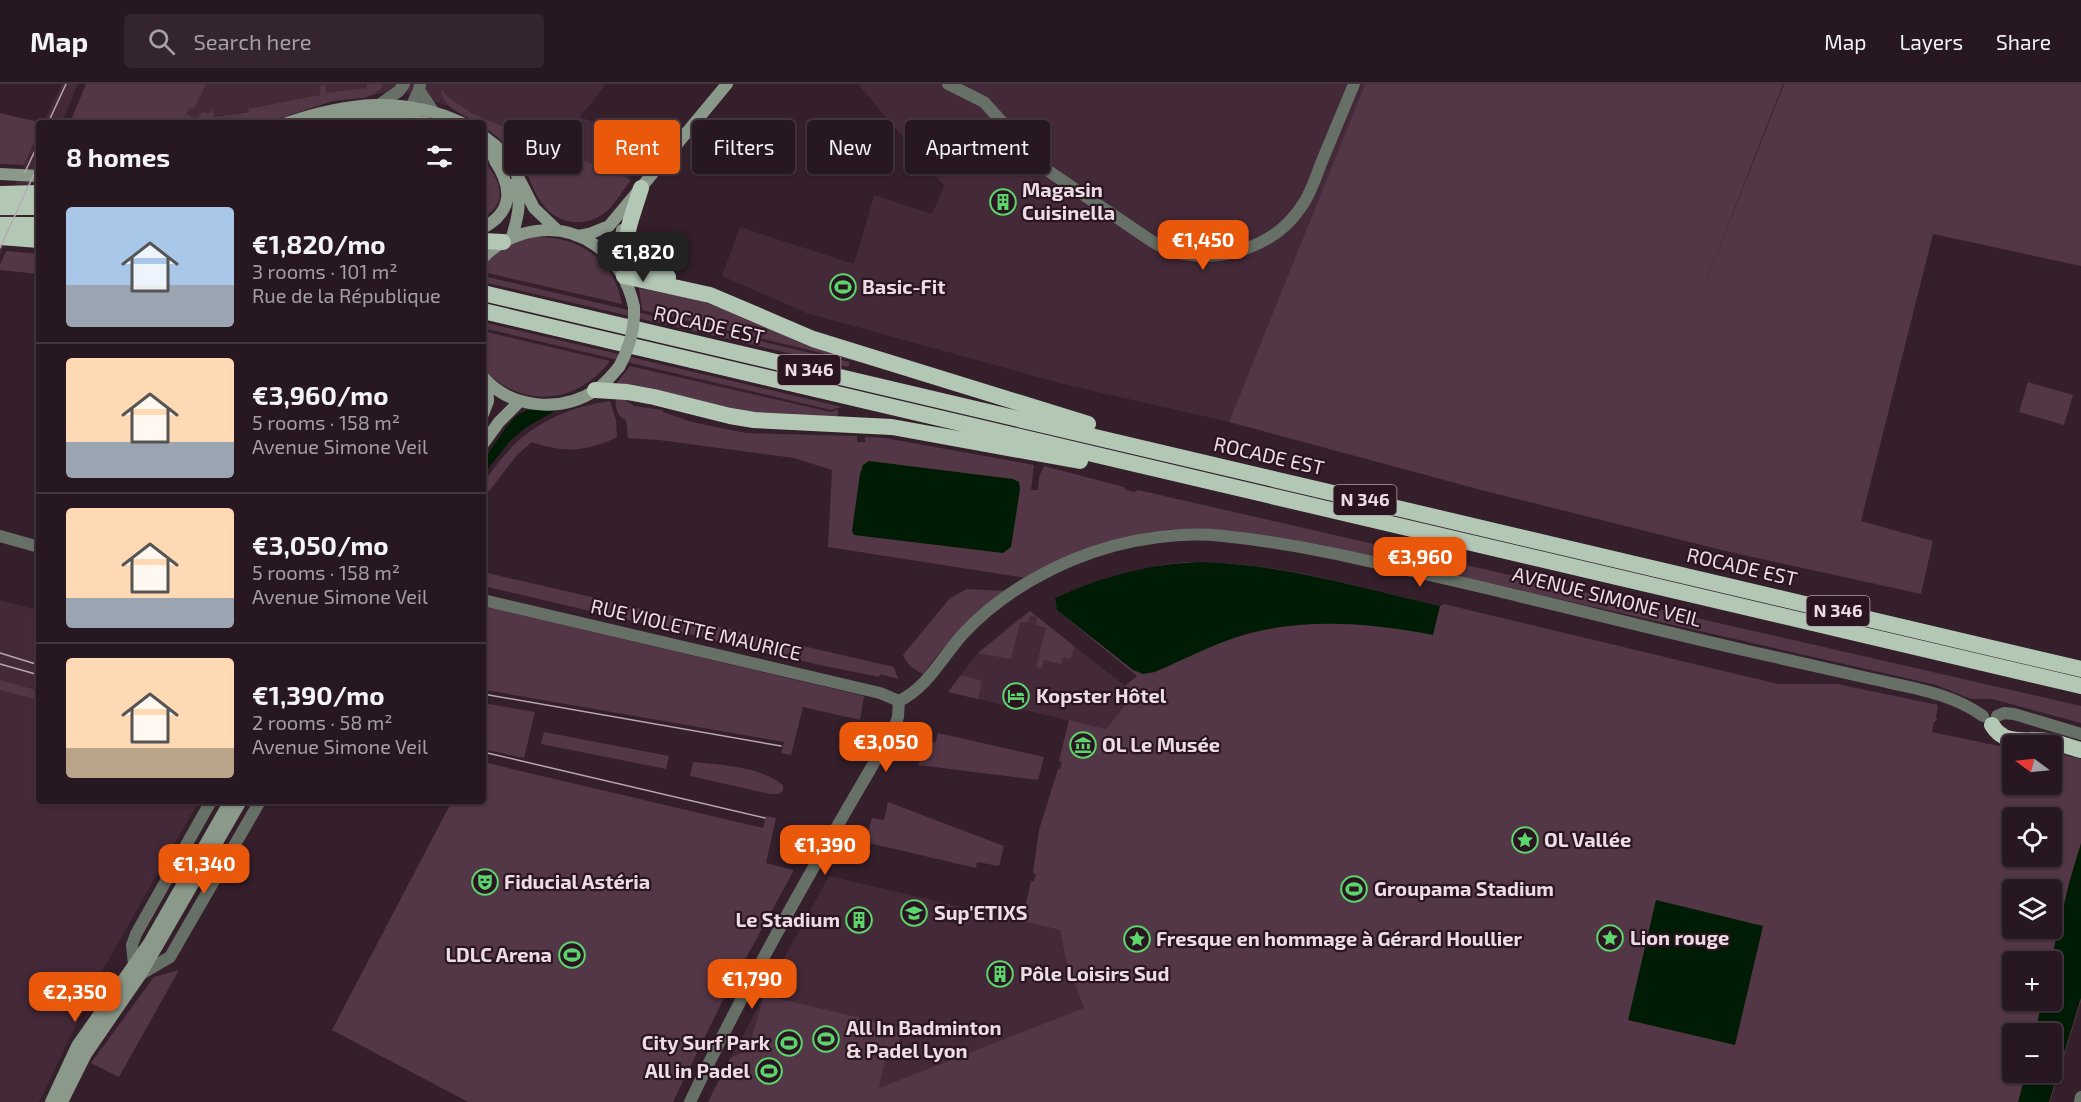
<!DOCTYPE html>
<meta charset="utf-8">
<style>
:root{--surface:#271720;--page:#33242d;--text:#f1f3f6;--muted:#a49fa5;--line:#43363e;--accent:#ea580c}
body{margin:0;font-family:"Exo 2",sans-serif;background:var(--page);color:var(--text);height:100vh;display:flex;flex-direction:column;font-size:22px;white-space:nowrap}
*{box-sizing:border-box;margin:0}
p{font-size:20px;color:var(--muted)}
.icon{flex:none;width:33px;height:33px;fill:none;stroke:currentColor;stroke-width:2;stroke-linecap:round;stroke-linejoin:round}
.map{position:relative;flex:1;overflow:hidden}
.panel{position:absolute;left:36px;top:36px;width:450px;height:684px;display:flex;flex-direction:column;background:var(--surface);border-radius:6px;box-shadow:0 2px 4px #0004,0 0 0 2px var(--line)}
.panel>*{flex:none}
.banner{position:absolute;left:504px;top:36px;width:570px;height:54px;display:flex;gap:12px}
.needle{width:39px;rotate:285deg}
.controls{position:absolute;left:2002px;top:651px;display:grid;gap:12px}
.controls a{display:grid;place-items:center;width:60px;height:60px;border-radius:6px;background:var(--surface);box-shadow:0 2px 4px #0004,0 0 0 2px var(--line);font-size:30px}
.price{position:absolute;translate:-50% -51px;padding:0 14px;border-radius:12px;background:var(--accent);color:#fff;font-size:20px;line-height:39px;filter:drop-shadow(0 2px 3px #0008)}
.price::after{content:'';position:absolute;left:50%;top:36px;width:18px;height:14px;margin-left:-9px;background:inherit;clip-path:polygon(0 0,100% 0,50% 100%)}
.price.on{background:#222;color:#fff}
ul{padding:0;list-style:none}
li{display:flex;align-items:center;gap:18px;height:150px;padding:0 30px}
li+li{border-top:2px solid var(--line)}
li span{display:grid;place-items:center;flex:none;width:168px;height:120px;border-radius:6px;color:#555}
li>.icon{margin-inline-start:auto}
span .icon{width:72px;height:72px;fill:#fffc;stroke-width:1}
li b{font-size:26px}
h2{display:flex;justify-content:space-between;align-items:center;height:72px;padding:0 30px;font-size:26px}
.pill{padding:0 21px;border-radius:6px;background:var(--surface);box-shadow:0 2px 4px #0004,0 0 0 2px var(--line);font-size:21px;line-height:54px}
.pill.on{background:var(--accent);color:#fff}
header{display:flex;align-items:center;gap:36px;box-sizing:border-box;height:84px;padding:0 30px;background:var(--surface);border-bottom:2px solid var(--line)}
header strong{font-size:28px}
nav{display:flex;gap:33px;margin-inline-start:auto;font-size:21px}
.search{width:420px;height:54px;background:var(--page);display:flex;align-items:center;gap:15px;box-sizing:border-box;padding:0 21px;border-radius:6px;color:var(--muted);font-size:22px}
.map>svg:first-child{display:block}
</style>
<header>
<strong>Map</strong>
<div class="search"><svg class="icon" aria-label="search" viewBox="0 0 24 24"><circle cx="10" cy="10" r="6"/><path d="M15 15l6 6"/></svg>Search here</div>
<nav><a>Map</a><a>Layers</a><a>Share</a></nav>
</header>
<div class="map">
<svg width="2081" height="1018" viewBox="0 0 2081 1018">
<rect width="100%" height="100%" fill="#341f2b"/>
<path fill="#442938" d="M62,0H78L62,39H43Z
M86,0H606L580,33L656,61L628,95L471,29L399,7L197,35Z
M858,0H1365L1229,338L1067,301L806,229L722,192L740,143L854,180L874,111L932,130L944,102Z
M39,49V88L0,172V132Z
M39,504V717H199L100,891L39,1018H0V516L33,525Z
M1030,527L1125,602L1129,612L1125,621L1106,645L948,608L975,572L1014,538Z
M829,792L1060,846L1066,876L1085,924L844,1018H708L764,911Z"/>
<path fill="#543747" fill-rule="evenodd" d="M86,0H206L194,25L189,24L186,30L197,35L202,28L209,30L213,25L214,33L249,28L248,25L320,11V2L325,0L326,9L367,4V0H381L383,3L375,10L363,14L333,17L265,39H68L69,35L71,36Z
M1365,0H1783L1694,228L1784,0H2081V182L1933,150L1861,437L1933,457L1921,510L1730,468L1485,407L1229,338Z
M441,5L447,12L471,29L631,96C624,105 617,117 609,125C589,145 556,142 541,118C533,107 530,93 522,81C512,65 498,53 483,42V39H479C464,31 442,24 441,5Z
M0,29L43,39H39V47L24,81L0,80Z
M483,76C500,94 510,120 483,133Z
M533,153C578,151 614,175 622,220L483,188C486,167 515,157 533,153Z
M6,167L39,170V190L0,186V181Z
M483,192L850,278L848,283L483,198Z
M639,204L699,216L888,285L642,226Z
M483,238L842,323L831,326L483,244Z
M483,247L610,277C576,321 522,325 483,285Z
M630,282L831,328L838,325V332H761L616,300Z
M2028,298L2073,311L2064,341L2019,328Z
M616,314H623L634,322L663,326V328L692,338L746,349L857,352V358H865V353L885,354L1034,381L1031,406H1038L1039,393L1044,382L1124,403L1126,406L1134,408L1138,406L2081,622V639L1992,615H1971L1936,601L1323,461L1219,446L1171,445L1107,458L1026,494L828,463L832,386L794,374L659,356L628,354L626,336C617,332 615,324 616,314Z
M610,317L616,336L617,353C587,368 563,369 532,358L517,371L483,415C483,397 488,392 499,378C526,342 566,323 610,317Z
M1187,478C1272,476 1358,503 1440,522L1444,520L1778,600H1837L1938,621L1936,633L1937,636L1934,638L1932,648L2013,665V700H2052V668L2081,675V917L2050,1018H708L730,974L748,967L764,911L902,944L897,966L886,970L879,1004L1084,924L1066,876L1060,846L1022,837L1031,797H1034L1036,790L1033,789L1039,746L1058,685H1060L1062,678L1059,677L1069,636L1106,645L1125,621L1129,612L1125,602L1137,592L1057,526L1055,514C1099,495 1140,482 1187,478ZM2013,734H2052V772H2013ZM2013,806H2052V844H2013ZM2013,878H2052V916H2013ZM2013,950H2052V988H2013Z
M483,488L894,583L898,595L880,590L879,593L820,581L483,502Z
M967,505L1006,507C974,530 946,558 923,590C914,585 907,581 903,571L950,514Z
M483,522L864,612L860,636L803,623L791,671L781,669L784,658L485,606L483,615Z
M1030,527L1074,562L1071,575L1063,573L1061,580L1044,576L1042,584L1036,583L1046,544L1036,541L1037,533L1030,532L1028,539L1020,538L1011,575L978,569Z
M961,591L982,597L978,615L948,608Z
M0,596L39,607V616L0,606Z
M483,619L535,628L524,674L483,665Z
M544,648L669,672L666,685L541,660Z
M938,649L1044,673L1038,696L918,681L922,668H926L929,657L935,659Z
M483,678L763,744L766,732L776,734L766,779L794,786L721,920L673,1018H468L332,946L452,717H483Z
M693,678C723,681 758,682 783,701V707L779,710H770L690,692Z
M888,718L1004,762L999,782L977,778L976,784L860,757L863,747L868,748L872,734L884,736Z
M179,886L119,993L91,979L154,893Z"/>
<path fill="#001c04" d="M558,325L525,344L510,357L483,391V377L507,342L516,332L527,326Z
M869,377L1013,395L1019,398L1020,405L1011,463L1003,469L854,451L852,447L860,390L863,381Z
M1205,478C1284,481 1363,504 1440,522L1433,551C1370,539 1303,533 1240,552C1211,561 1183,576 1155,588L1143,590L1133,586L1057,526L1055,514C1104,492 1151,479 1205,478Z
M2081,759V914L2049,1018H2018L2026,989L2052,988V950L2035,949L2042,917L2052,916L2051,877L2069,799Z
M1656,816L1763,842L1735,961L1628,936Z"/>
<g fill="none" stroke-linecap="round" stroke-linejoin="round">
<path stroke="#677067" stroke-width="12" d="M420,0L419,6L433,27
M948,0L984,18L1002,38L1013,63L1150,156C1157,160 1166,166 1174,168C1220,180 1275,163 1301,123C1311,110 1316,92 1322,77C1333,51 1343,26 1354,0
M379,21L399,7L404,0
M402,28L411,23L419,6
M0,452L39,463
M483,516L880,609L899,617
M899,617C928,603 942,573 963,550C1002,508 1058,477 1113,462C1148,453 1187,448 1223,452C1293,459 1361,475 1429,491C1536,515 1642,543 1748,567C1788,576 1828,585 1868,594C1907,603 1950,608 1983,632
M1997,632L2004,629L2014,630L2081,650
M134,881L132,861L136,850L211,717
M141,890L170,873L260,717
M690,1018C751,890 822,767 894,645L898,633L899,617"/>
<path stroke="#677067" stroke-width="12" d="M2080,1018L2081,1013"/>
<path stroke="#8b998b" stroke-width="12" d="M287,39C346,19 403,11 462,39
M322,39C362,31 388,29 427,39
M483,52L496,62L513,83L534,124L557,146
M483,64L504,82
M0,90L39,92
M483,144C513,128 513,104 495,77
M578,152L589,150L609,142L727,0
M512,153C517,134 523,119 514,100
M483,174C493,162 507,155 522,150C577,134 623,170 634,223
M620,185L618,173L622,146
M483,293C511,325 561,329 596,306C605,300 612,291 619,283
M483,330L488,317L487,298
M483,360L499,338L520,317
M51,1018L77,962L149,859L230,717
M62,1018L86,970L141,890L241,717"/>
<path stroke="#b3c8b4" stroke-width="16" d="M641,104C627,150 609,177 668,193
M0,110L39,109
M0,123H39
M0,141H39
M0,153L39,156
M483,157L503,158
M624,192L710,211L813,255L1088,340
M483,209L2081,585
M483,227L2081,602
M595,306L627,308L654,313L730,332L754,336L892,343L1080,377
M1992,641C2005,663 2028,654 2048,657C2060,659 2070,663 2081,666"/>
<path stroke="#b9a8b1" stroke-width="1.5" d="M48,39L66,0
M25,88L39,58
M0,164L39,79
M0,569L39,581
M0,580L39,591
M483,610L781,662
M483,668L765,734"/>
<path stroke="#8b998b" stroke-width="12" d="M619,283C630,263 635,245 634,223"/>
</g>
<defs>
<g id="building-ring" transform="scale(1.35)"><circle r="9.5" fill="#2a1521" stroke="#5cd56d" stroke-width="1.5"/><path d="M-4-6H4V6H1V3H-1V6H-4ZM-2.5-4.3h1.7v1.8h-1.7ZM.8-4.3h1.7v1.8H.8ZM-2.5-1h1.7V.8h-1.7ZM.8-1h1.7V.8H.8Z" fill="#5cd56d"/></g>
<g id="stadium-ring" transform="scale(1.35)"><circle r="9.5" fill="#2a1521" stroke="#5cd56d" stroke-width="1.5"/><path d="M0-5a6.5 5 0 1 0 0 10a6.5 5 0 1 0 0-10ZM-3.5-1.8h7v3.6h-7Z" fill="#5cd56d"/></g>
<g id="hotel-ring" transform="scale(1.35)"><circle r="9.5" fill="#2a1521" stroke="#5cd56d" stroke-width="1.5"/><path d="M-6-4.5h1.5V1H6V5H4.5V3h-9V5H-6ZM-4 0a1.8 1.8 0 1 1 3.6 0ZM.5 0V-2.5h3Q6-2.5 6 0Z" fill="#5cd56d"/></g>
<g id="museum-ring" transform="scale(1.35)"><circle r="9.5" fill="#2a1521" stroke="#5cd56d" stroke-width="1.5"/><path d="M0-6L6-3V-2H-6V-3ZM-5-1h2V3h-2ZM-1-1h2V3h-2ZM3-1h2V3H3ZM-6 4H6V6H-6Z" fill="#5cd56d"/></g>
<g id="sight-ring" transform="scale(1.35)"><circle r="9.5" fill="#2a1521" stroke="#5cd56d" stroke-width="1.5"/><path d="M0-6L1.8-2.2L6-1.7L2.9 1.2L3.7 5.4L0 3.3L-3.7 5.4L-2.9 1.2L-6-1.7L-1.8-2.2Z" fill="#5cd56d"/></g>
<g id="theatre-ring" transform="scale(1.35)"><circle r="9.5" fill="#2a1521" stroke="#5cd56d" stroke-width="1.5"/><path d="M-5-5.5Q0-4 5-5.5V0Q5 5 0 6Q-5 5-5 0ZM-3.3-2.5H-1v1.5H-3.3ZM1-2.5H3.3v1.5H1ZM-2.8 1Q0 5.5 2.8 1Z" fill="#5cd56d"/></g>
<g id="university-ring" transform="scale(1.35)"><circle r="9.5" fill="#2a1521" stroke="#5cd56d" stroke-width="1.5"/><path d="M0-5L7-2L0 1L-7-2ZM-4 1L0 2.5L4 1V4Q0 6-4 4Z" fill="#5cd56d"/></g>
</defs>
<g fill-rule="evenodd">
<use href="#building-ring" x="1003" y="118"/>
<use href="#stadium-ring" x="843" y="203"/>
<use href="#hotel-ring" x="1016" y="612"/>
<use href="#museum-ring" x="1083" y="661"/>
<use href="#sight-ring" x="1525" y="756"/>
<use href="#theatre-ring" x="485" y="798"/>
<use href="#stadium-ring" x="1354" y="805"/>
<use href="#university-ring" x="914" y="829"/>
<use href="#building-ring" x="859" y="836"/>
<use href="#sight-ring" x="1610" y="854"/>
<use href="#sight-ring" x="1137" y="855"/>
<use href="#stadium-ring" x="572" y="871"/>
<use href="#building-ring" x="1000" y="890"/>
<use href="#stadium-ring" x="826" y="955"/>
<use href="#stadium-ring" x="789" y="959"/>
<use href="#stadium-ring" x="769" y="987"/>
</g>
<g text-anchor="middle" stroke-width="4.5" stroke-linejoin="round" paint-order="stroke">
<g fill="#2a1521" stroke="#b2a1aa" stroke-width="1.5">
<rect x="777.5" y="271" width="63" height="30" rx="4.5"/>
<rect x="1333.5" y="401" width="63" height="30" rx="4.5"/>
<rect x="1806.5" y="512" width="63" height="30" rx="4.5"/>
</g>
<g font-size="18" font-weight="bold" fill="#ecdde5">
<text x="809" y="292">N 346</text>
<text x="1365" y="422">N 346</text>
<text x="1838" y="533">N 346</text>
</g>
<g font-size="20" font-weight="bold" fill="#ecdde5" stroke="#2a1521" text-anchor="start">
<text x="1022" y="113">Magasin<tspan x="1022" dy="23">Cuisinella</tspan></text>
<text x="862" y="210">Basic-Fit</text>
<text x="1036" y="619">Kopster Hôtel</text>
<text x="1102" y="668">OL Le Musée</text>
<text x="1544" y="763">OL Vallée</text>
<text x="504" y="805">Fiducial Astéria</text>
<text x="1374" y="812">Groupama Stadium</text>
<text x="934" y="836">Sup'ETIXS</text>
<text x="840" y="843" text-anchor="end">Le Stadium</text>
<text x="1630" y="861">Lion rouge</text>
<text x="1156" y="862">Fresque en hommage à Gérard Houllier</text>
<text x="552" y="878" text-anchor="end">LDLC Arena</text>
<text x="1020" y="897">Pôle Loisirs Sud</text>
<text x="846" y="951">All In Badminton<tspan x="846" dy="23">&amp; Padel Lyon</tspan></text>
<text x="770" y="966" text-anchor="end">City Surf Park</text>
<text x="750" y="994" text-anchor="end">All in Padel</text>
</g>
<g font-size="20" fill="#ecdde5" stroke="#2a1521">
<text transform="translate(709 241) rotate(13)" y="7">ROCADE EST</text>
<text transform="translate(1269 372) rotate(13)" y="7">ROCADE EST</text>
<text transform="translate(1742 483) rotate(13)" y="7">ROCADE EST</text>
<text transform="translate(1607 513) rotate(14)" y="7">AVENUE SIMONE VEIL</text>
<text transform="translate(696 546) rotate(13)" y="7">RUE VIOLETTE MAURICE</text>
</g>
</g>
</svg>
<div class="controls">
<a><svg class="needle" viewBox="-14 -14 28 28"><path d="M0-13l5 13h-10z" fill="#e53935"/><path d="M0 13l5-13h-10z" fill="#a49fa5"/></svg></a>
<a><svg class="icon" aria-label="locate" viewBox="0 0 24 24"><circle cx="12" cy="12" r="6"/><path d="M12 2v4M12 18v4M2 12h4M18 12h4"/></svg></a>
<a><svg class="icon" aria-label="layers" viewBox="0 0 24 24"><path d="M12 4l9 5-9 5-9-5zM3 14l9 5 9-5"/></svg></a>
<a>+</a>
<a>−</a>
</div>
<b class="price" style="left:1203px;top:187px">€1,450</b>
<b class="price on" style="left:643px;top:199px">€1,820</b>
<b class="price" style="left:1420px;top:504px">€3,960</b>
<b class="price" style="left:886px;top:689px">€3,050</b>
<b class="price" style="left:825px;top:792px">€1,390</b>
<b class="price" style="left:204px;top:811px">€1,340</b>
<b class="price" style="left:752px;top:926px">€1,790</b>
<b class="price" style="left:75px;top:939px">€2,350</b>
<div class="banner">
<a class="pill">Buy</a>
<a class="pill on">Rent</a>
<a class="pill">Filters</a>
<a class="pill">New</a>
<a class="pill">Apartment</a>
</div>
<section class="panel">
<h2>8 homes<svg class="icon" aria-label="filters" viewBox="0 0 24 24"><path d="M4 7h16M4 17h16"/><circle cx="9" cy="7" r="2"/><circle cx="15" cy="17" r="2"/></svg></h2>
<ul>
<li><span style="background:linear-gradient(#a9c7e8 65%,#9aa5b1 0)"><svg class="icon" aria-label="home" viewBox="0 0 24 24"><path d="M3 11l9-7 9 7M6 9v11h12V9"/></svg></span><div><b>€1,820/mo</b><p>3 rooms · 101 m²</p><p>Rue de la République</p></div></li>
<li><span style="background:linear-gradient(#ffd9b3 70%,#9aa5b1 0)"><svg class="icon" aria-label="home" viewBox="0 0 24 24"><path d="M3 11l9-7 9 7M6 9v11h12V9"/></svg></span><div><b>€3,960/mo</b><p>5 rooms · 158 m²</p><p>Avenue Simone Veil</p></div></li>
<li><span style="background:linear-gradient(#ffd9b3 75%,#9aa5b1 0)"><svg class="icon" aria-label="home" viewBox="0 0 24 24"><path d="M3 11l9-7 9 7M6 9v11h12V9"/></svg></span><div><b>€3,050/mo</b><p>5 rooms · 158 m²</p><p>Avenue Simone Veil</p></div></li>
<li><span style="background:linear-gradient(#ffd9b3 75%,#b9a48a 0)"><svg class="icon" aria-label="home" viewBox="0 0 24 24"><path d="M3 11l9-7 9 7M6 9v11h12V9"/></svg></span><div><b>€1,390/mo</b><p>2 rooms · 58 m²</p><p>Avenue Simone Veil</p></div></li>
</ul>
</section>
</div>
